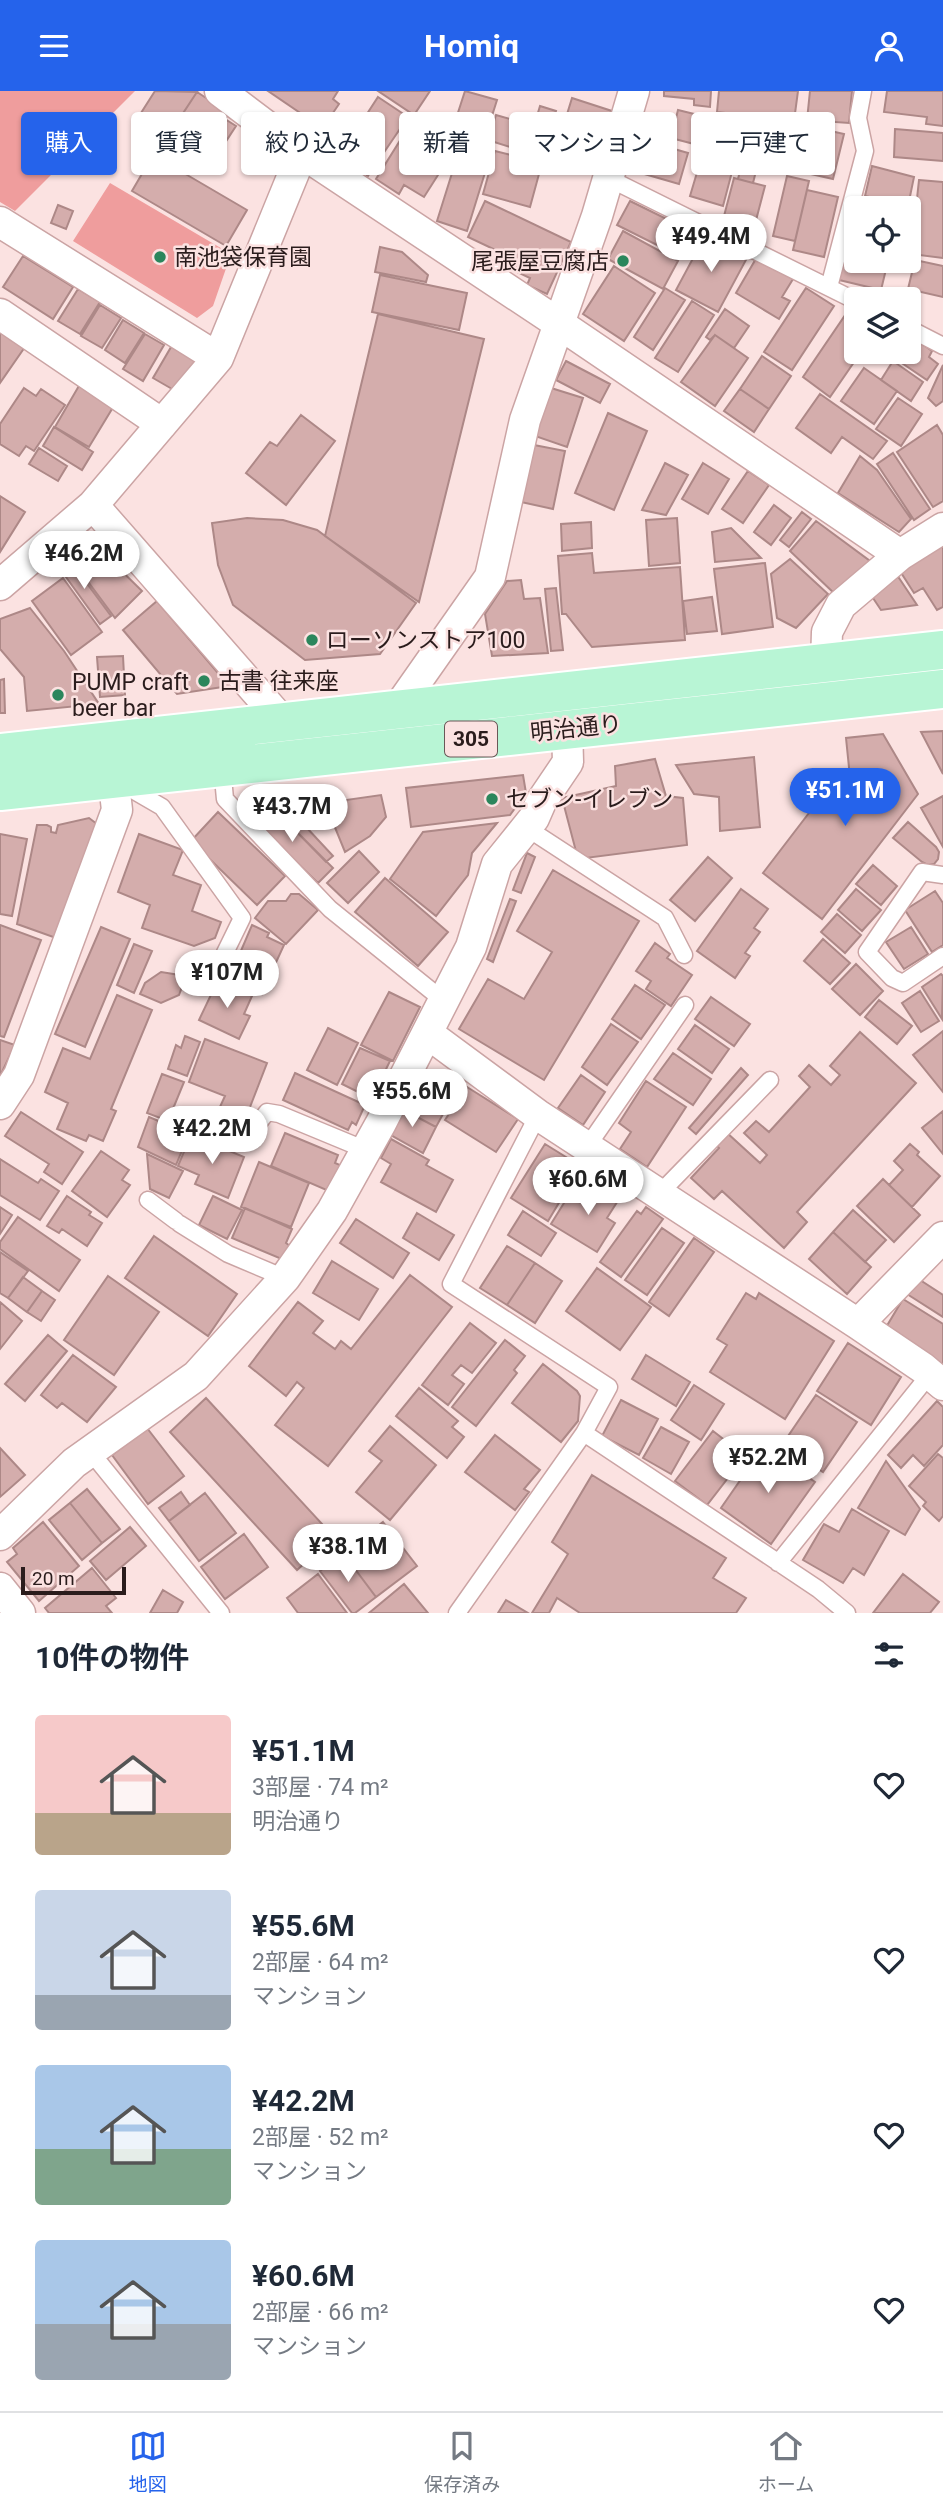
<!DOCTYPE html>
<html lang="ja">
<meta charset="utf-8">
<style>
:root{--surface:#fff;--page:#f2f2f3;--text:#1f2937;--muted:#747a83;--line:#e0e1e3;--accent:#2563eb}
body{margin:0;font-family:Roboto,"Noto Sans JP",sans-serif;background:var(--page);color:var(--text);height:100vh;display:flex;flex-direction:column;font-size:26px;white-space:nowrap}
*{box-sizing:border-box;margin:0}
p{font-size:23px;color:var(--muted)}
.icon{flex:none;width:38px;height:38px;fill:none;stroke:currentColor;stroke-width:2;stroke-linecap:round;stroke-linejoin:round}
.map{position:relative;height:1522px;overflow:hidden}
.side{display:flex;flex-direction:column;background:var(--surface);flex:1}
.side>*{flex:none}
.hud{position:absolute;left:21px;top:21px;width:901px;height:63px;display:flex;gap:14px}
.controls{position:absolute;left:844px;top:105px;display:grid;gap:14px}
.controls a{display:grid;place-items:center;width:77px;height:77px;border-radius:7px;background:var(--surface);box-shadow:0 2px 5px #0004;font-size:35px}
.scale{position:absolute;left:21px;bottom:18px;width:105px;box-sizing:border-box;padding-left:7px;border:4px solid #2a1c1c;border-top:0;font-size:19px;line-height:24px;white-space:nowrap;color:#2a1c1c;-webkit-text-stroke:5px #fbe2e1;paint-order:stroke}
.price{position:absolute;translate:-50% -60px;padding:0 16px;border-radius:24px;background:#fff;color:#222;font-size:23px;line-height:46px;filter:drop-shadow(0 2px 4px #0008)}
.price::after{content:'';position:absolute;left:50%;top:42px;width:21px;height:16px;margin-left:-10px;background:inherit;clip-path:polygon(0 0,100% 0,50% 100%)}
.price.active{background:var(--accent);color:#fff}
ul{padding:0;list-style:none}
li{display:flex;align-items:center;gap:21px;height:175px;padding:0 35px}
li span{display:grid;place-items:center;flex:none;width:196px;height:140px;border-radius:7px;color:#555}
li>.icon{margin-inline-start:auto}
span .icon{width:84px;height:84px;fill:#fffc;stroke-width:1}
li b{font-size:30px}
h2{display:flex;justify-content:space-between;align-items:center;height:84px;padding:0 35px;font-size:30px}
.pill{padding:0 24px;border-radius:7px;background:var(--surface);box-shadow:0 2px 5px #0004;font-size:24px;line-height:63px}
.pill.active{background:var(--accent);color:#fff}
header{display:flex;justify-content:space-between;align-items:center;height:91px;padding:0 35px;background:var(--accent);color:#fff;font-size:32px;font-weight:700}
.tabs{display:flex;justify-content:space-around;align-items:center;height:98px;border-top:2px solid var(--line);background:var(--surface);font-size:19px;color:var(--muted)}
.tabs a{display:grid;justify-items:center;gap:4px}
.tabs .active{color:var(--accent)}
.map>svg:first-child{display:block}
</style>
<header><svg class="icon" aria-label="menu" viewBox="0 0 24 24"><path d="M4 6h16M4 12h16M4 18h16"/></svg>Homiq<svg class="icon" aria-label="person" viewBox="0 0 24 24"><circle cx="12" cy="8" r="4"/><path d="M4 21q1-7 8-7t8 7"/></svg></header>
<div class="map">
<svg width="943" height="1522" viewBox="0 0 943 1522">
<rect width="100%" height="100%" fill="#fbe2e1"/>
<path fill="#ef9d9d" d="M0,0H135L15,120L0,111Z
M110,92L231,163L213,215L197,227L73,150Z"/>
<path fill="#d4adac" stroke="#ad8887" stroke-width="2" d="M155,0L197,1L170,42L141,22Z
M268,0H338L333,8L339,13L320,41L306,32L309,28Z
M378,0H430L414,24Z
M465,0L497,9L485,47L453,37Z
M664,0H711L710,16L694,14V8L664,5Z
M719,0H798L794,30L717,21Z
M810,0H852L849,32L807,29Z
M887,0H943V35L926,33L927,26L884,21Z
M197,1L229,22L225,28L236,35L219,61L208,53L202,62L170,42Z
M378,6L408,26L368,85L345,70L369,34L363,29Z
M572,7L615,21L596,82L546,67L557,31L564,33Z
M540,15L556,20L542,66L488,49L496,24L534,35Z
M678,19L747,36L739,71L715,65L717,59L671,47Z
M416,24L459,51L424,106L404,94L399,103L376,88Z
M804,34L844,43L833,88L793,79Z
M895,38L943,42V70L894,66Z
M650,51L688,62L679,93L641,82Z
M747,52L762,56L753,92L738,88Z
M495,60L542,72L530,116L483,103Z
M458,63L488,72L467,140L437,130Z
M153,64L247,119L226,155L132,100Z
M701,68L733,77L723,115L690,105Z
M872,75L914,86L908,115L865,105Z
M787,85L809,90L795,150L773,145Z
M734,87L765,95L755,133L724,125Z
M919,89L943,91V167L911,163Z
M807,99L838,106L824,166L793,159Z
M485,110L571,151L547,203L527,194L530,187L500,173L504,163L468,146Z
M630,110L693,141L681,166L617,134Z
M58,114L73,120L66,138L51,132Z
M623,140L678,170L663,198L608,168Z
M705,145L747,167L718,221L676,199Z
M848,150L856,152V170H888L881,199L839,189Z
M380,156L402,161L428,184L426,191L375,181Z
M23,165L73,196L53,228L3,196Z
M757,166L793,188L782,206L790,210L779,228L736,202Z
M915,169L943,175V206L908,198Z
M614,175L655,202L624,250L583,223Z
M380,184L467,202L459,239L372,221Z
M665,197L685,209L653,259L634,246Z
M806,197L834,215L792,279L764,261Z
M78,198L100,211L80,243L58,230Z
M692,210L714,224L678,281L655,267Z
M100,214L121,227L102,257L81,245Z
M850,217L856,221V261H861L830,306L803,286Z
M725,218L749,235L734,257L715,244L710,249L706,246Z
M378,223L484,248L419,511L325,445Z
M123,229L144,242L125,272L105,259Z
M0,234L27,253L0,292Z
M145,243L164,254L143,290L123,278Z
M908,243L932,260L929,266L938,273L927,289L890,264L892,261H908Z
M715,244L748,267L715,315L681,291Z
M174,251L199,266L179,302L153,287Z
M762,265L791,285L769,318L740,298Z
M566,270L610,293L600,312L556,289Z
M893,270L923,291L911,310L881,289Z
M943,274V310L936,315L928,307Z
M864,277L897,300L874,333L841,310Z
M80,293L115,313L89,356L55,336Z
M24,297L36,305L41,298L65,314L34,360L26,355L19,365L0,353V333Z
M551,297L583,307L567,356L535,345Z
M740,298L769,318L754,341L724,320Z
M820,303L887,350L873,368L842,346L831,362L796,337Z
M898,307L922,323L901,355L876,338Z
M608,322L647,340L614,419L575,402Z
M301,324L335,350L286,414L246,382L270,351L277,355Z
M937,334L943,344V410L933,416L897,361Z
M54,336L93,361L82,379L43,355Z
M534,354L565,360L553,418L521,411Z
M39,357L67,375L58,390L29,373Z
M893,362L930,418L914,429L877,373Z
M860,365L877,379L911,428L899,441L838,402Z
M665,372L688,384L666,424L642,419Z
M703,372L729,388L708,423L682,408Z
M748,380L769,394L743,432L722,418Z
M0,405L25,421L0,461Z
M774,414L791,427L771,454L754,441Z
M802,421L811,428L789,456L780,449Z
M247,427L283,429L317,439L416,512L380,563L305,569L233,514L218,474L212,432Z
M677,427L680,472L649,475L646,429Z
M816,430L870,470L837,505L790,460Z
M591,431L592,457L562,460L561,433Z
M731,437L761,467L715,471L712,441Z
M90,449L142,500L115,527L72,469Z
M943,453V516L937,519L923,497L914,502L900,480Z
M592,462L594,482L680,476L685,549L592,556L566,523H562L558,465Z
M68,467L111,525L100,533L58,475Z
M790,468L828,503L796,537L777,527L771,483Z
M765,472L773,536L722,543L714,478Z
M897,484L917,514L881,519L871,504Z
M63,487L102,541L71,564L32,510Z
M521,489L524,508L540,507L548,562L492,565L485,523L507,490Z
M556,497L563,559L551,560L545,498Z
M712,506L717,540L687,543L683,510Z
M157,510L229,595L177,603L123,539Z
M30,517L64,560L99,613L27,620L24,586L0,558V528Z
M123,565L125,604L100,606L97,566Z
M4,588L5,622H0V589Z
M943,640V683L921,641Z
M883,643L918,703L822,828L763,782L822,705L840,723L852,706L846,647Z
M754,666L760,736L720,740L719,706L694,703L676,674Z
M655,668L666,705L683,707L687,754L578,768L562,707L616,695L615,675Z
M523,684L526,702L510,724L411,736L406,697Z
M381,704L386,726L370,745L345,761L325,712Z
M943,705V756L921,717Z
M275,719L333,777L318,792L247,724Z
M218,721L285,785L257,814L191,750Z
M293,722L333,765L326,771L285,729Z
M89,727L97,733L56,847L17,833L37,734H47L51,736V741L56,742L58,734Z
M908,731L936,756L939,761L938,768L934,773L928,774L922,771L893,747Z
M497,732L472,762L468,784L436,825L390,788L423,741Z
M0,743L27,748L12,825L0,823Z
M139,743L183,759L173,784L201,794L192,820L221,831L215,847L194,855L142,837L150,814L118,801Z
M359,760L379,781L348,812L327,792Z
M527,762L535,766L521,802L513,799Z
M708,766L732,787L695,830L670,809Z
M873,774L897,795L881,814L856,793Z
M553,779L639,830L544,989L459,938L488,888L524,908L552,861L517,840Z
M385,787L448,841L418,875L355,821Z
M741,798L768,818L754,837L760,841L745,862L750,865L735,887L697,860Z
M856,798L881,819L862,840L838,819Z
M935,800L943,812V854L932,861L905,819Z
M291,803H299L318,819L286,853L255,827L268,810H286Z
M510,808L516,810L493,871L487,868Z
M837,823L861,844L845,862L821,841Z
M0,834L41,849L4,946L0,945Z
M252,834L269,842L267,846L284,854L273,878L240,862Z
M101,836L130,848L85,956L55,943Z
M911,836L928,863L904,878L886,851Z
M823,848L850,872L830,893L804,870Z
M655,852L670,863L667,867L692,884L671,915L646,898L651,890L636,880Z
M134,853L152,860L134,902L117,894Z
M242,864L274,878L262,903L231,889Z
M856,873L883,900L860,924L832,898Z
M161,881L186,885L179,904L161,912L140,903L145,892Z
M941,883L943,885L942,928L922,896Z
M218,889L252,905L244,923L250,925L239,948L199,929Z
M635,894L665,914L641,948L612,928Z
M920,900L939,930L921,941L902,912Z
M389,901L420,916L393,970L361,954Z
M117,904L152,919L111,1018L116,1020L103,1050L89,1044L86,1050L57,1038L68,1012L45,1001L63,957L90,968Z
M711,906L750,933L734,955L695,928Z
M879,909L912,935L897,953L865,926Z
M611,933L638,951L607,994L582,976Z
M695,934L729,958L712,982L678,958Z
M328,937L358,952L337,994L307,979Z
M943,940V1001L913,964Z
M860,941L916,992L797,1121L807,1131L784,1157L722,1100L714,1108L691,1087L719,1057L715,1053L726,1041L760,1072L767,1064L744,1042L756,1030L769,1041L810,996L799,985L809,974L831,994L840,984L830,975Z
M185,945L200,951L187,985L168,978L176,954L181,957Z
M205,948L267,972L245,1029L219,1018L225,1005L189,991Z
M0,949L15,954L0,985Z
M360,957L390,970L374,1003L366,1000L364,1004L342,993Z
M673,962L711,988L693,1014L654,988Z
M741,977L748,984L696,1043L689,1037Z
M422,981L450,995L444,1006L450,1010L436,1036L415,1025L418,1018L406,1012Z
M295,982L365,1014L356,1034L352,1031L348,1039L283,1009Z
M162,983L184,991L168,1030L147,1022Z
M581,984L605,1001L583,1034L558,1017Z
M646,990L686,1016L647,1076L620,1058L631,1041L619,1032Z
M467,996L518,1028L496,1061L445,1029Z
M406,1012L418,1018L415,1025L436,1036L423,1062L389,1043Z
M943,1020V1063L922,1037Z
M21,1021L83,1061L62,1093L44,1081L49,1073L5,1045Z
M149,1026L173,1036L168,1048L184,1055L176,1074L138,1056Z
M285,1042L338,1064L335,1072L342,1075L331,1101L271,1075Z
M191,1044L244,1066L228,1107L195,1093L199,1084L178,1075Z
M391,1048L429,1069L426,1074L453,1089L436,1121L381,1091L391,1073L381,1067Z
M545,1053L582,1076L567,1098L558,1092L550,1104L560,1110L548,1130L511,1107Z
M910,1053L919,1061L917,1064L940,1085L912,1116L889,1094L903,1079L894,1070Z
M101,1060L129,1079L122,1089L130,1094L107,1126L72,1100Z
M147,1063L183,1080L169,1107L150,1098Z
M0,1068L38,1092L41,1088L59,1100L40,1129L0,1104Z
M259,1071L309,1092L291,1136L241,1116Z
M883,1088L920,1124L894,1151L857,1115Z
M592,1090L619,1108L607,1127L615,1132L597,1161L551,1133L569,1104L579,1111Z
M67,1105L91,1121L89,1124L102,1132L87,1155L62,1138L59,1142L47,1135Z
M213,1105L242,1119L227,1148L199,1134Z
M0,1116L12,1124L0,1143Z
M646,1116L663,1128L621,1186L600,1171L637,1120L641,1123Z
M245,1117L292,1138L286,1152L290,1155L284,1169L232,1147Z
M853,1119L886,1149L865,1171L833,1141Z
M523,1120L556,1142L541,1165L508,1144Z
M417,1122L454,1144L439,1169L403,1147Z
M18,1126L80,1169L59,1200L0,1158V1151Z
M356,1128L409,1162L393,1187L340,1152Z
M662,1137L684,1152L647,1204L625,1189Z
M833,1141L871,1176L847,1203L809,1168Z
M154,1145L237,1203L208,1245L125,1187Z
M694,1147L714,1161L669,1225L649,1211Z
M507,1155L535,1172L507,1214L480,1197Z
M0,1161L28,1180L8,1207L0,1202Z
M332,1170L378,1198L359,1229L313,1202Z
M535,1172L562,1190L535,1232L507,1214Z
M597,1177L651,1216L620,1259L566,1220Z
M410,1184L452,1216L328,1375L275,1334L304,1297L297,1291L286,1305L249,1275L298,1211L323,1230L313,1242L335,1258L341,1250L351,1258Z
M108,1185L159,1221L114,1284L64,1249Z
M23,1186L42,1200L27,1221L8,1207Z
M917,1187L943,1204V1226L907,1203Z
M42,1200L55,1209L41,1230L27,1221Z
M746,1202L756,1208L759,1202L834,1250L785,1328L710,1281L727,1254L717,1248Z
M903,1208L943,1233V1274L885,1238Z
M0,1211L22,1230L0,1258Z
M470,1232L496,1252L472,1282L461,1274L452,1284L464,1293L448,1314L422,1294Z
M48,1244L67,1260L25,1310L5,1293Z
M505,1249L525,1265L514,1279L517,1282L476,1335L452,1316Z
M848,1252L901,1286L871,1334L817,1300Z
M73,1264L116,1296L87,1331L62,1312L57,1317L41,1304Z
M646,1264L690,1291L676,1315L632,1288Z
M543,1273L577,1300L580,1305L578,1330L561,1351L512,1312Z
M694,1294L724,1313L701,1349L671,1329Z
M419,1297L458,1330L452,1336L464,1346L447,1367L396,1325Z
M816,1304L857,1331L823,1381L782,1354Z
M206,1307L334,1446L297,1479L170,1341Z
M621,1309L658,1328L639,1364L602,1345Z
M937,1310L943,1316V1354L924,1375L913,1364L901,1377L888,1364Z
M390,1335L436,1374L390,1429L356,1401L382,1370L369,1360Z
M661,1336L689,1351L671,1383L643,1367Z
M147,1337L184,1385L148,1413L112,1364Z
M713,1340L745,1365L707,1414L675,1390Z
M495,1344L540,1379L524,1398L529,1401L515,1419L465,1381Z
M764,1355L815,1391L771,1453L721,1417Z
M0,1357L25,1384L0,1406Z
M938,1363L943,1367V1425L939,1430L923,1415L926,1411L909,1395Z
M886,1370L920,1418L905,1444L858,1417Z
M592,1384L726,1467L713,1487L746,1507L736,1522H580L557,1507L549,1522H532L568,1463L552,1451Z
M87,1398L120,1438L102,1452L70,1412Z
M181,1401L190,1414L169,1430L159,1417Z
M205,1402L236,1442L199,1470L169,1430Z
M70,1412L102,1452L82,1469L49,1429Z
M852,1418L889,1440L864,1484L853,1477L843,1492L803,1469L824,1433L839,1441Z
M43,1431L79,1475L39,1510L7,1471L17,1463L13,1457Z
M383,1431L417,1475L376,1506L343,1462Z
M130,1436L146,1455L106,1489L90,1470Z
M244,1443L268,1476L225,1508L201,1476Z
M343,1462L376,1506L355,1522H352L320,1480Z
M92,1477L116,1507L106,1515L112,1522H49L45,1517Z
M318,1483L347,1522H298L287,1507Z
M903,1483L939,1511L930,1522H873Z
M404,1493L428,1522H369Z
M163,1499L183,1511L177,1522H150Z
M506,1509L528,1522H498Z"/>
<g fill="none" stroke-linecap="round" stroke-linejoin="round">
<g stroke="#cba4a4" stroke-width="19">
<path id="lane" d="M608,87L856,210
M829,196L865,60L858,27L863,0
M908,237L943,255
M222,676L225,708L330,818L444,910
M124,694L162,716L242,827L221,870
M527,737L665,827L684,864
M943,784L922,781L867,861L892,887L903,892L943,865
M223,1050H245L267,1021L279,1023L366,1059
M587,1056L685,914
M659,1103L770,989
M148,1109L176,1130
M180,1133L228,1163L285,1187
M584,1342L818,1498L847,1522
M90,1360L221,1522
M778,1472L930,1283
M457,1522L584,1342L609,1296L451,1193L538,1024"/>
</g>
<g stroke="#cba4a4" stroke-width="33">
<path id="street" d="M220,0L302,62L558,232L900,464
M0,131L218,267
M0,223L162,333
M93,414L282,630
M0,494L93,414L218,267L302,62
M822,591L826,572L827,541L841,514L900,464L943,437
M398,617L490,486L525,329L597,125L634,0
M427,942L538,1024L858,1233L923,1277L943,1294
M0,1013L19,984L117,719L111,666
M858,1233L943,1146
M0,1444L74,1372L196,1285L285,1187L332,1120L381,1032L471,856L497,773L534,727L541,711L568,671L567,637
M0,1497L20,1522"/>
</g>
<g stroke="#fff" stroke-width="42">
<path id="primary" d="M0,662L943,559
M0,700L943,598"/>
</g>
<use href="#lane" stroke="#fff" stroke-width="16"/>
<use href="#street" stroke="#fff" stroke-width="30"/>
<use href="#primary" stroke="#b8f5d5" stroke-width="38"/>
</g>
<g fill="#2b865c" stroke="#fbe2e1" stroke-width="2.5">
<circle cx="160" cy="166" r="7"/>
<circle cx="623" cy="170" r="7"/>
<circle cx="312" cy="549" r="7"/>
<circle cx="204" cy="590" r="7"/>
<circle cx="58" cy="604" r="7"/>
<circle cx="492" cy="708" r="7"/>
</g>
<g text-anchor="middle" stroke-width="5" stroke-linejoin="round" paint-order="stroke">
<rect fill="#fbe2e1" stroke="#695757" stroke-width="2" x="445" y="630.5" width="52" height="35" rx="5"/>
<g font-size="21" font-weight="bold" fill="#2a1c1c">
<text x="471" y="655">305</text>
</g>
<g font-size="23" fill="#2a1c1c" stroke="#fbe2e1" text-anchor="start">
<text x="174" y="174">南池袋保育園</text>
<text x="609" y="178" text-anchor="end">尾張屋豆腐店</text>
<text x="326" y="557">ローソンストア100</text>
<text x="218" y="598">古書 往来座</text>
<text x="72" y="599">PUMP craft<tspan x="72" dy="26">beer bar</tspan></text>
<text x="506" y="716">セブン-イレブン</text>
</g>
<g font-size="23" fill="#2a1c1c" stroke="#fbe2e1">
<text transform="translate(576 637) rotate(-6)" y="8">明治通り</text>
</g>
</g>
</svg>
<div class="controls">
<a><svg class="icon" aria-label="locate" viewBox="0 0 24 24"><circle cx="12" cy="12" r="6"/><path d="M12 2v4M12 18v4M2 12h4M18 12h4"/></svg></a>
<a><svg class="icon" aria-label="layers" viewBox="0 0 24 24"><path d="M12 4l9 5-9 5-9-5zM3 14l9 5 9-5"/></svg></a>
</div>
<div class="scale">20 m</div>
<b class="price" style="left:711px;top:183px">¥49.4M</b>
<b class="price" style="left:84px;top:500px">¥46.2M</b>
<b class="price active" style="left:845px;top:737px">¥51.1M</b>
<b class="price" style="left:292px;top:753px">¥43.7M</b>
<b class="price" style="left:227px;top:919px">¥107M</b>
<b class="price" style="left:412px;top:1038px">¥55.6M</b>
<b class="price" style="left:212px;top:1075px">¥42.2M</b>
<b class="price" style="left:588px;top:1126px">¥60.6M</b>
<b class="price" style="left:768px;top:1404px">¥52.2M</b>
<b class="price" style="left:348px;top:1493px">¥38.1M</b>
<div class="hud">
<a class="pill active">購入</a>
<a class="pill">賃貸</a>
<a class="pill">絞り込み</a>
<a class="pill">新着</a>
<a class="pill">マンション</a>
<a class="pill">一戸建て</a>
</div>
</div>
<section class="side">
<h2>10件の物件<svg class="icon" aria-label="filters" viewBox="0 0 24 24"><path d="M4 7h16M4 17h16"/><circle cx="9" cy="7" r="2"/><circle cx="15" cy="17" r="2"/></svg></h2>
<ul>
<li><span style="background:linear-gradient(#f6c9c9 70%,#b9a48a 0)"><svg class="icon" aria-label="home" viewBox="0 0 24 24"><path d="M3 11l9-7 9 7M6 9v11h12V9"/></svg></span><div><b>¥51.1M</b><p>3部屋 · 74 m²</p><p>明治通り</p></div><svg class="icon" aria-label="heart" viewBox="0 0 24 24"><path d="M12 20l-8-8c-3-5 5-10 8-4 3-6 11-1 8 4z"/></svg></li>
<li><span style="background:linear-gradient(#c9d6e8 75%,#9aa5b1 0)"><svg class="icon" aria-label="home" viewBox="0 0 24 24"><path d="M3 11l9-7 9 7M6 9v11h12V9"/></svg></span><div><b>¥55.6M</b><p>2部屋 · 64 m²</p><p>マンション</p></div><svg class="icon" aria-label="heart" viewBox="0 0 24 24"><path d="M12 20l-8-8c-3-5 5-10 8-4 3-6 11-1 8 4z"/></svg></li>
<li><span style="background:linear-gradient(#a9c7e8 60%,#7fa58c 0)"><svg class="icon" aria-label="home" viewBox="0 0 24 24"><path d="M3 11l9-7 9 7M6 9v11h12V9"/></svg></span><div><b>¥42.2M</b><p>2部屋 · 52 m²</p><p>マンション</p></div><svg class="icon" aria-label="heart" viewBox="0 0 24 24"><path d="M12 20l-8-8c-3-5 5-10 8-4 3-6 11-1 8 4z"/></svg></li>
<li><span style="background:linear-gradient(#a9c7e8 60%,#9aa5b1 0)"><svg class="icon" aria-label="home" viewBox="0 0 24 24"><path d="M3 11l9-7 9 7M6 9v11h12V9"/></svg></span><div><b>¥60.6M</b><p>2部屋 · 66 m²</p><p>マンション</p></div><svg class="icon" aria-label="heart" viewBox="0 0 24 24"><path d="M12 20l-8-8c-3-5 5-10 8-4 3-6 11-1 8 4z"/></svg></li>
</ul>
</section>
<nav class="tabs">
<a class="active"><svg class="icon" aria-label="map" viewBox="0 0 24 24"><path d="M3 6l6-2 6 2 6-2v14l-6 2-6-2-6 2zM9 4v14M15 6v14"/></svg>地図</a>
<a><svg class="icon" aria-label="saved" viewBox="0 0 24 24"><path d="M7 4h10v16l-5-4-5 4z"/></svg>保存済み</a>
<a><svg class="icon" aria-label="home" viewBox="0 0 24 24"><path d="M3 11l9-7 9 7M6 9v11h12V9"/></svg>ホーム</a>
</nav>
